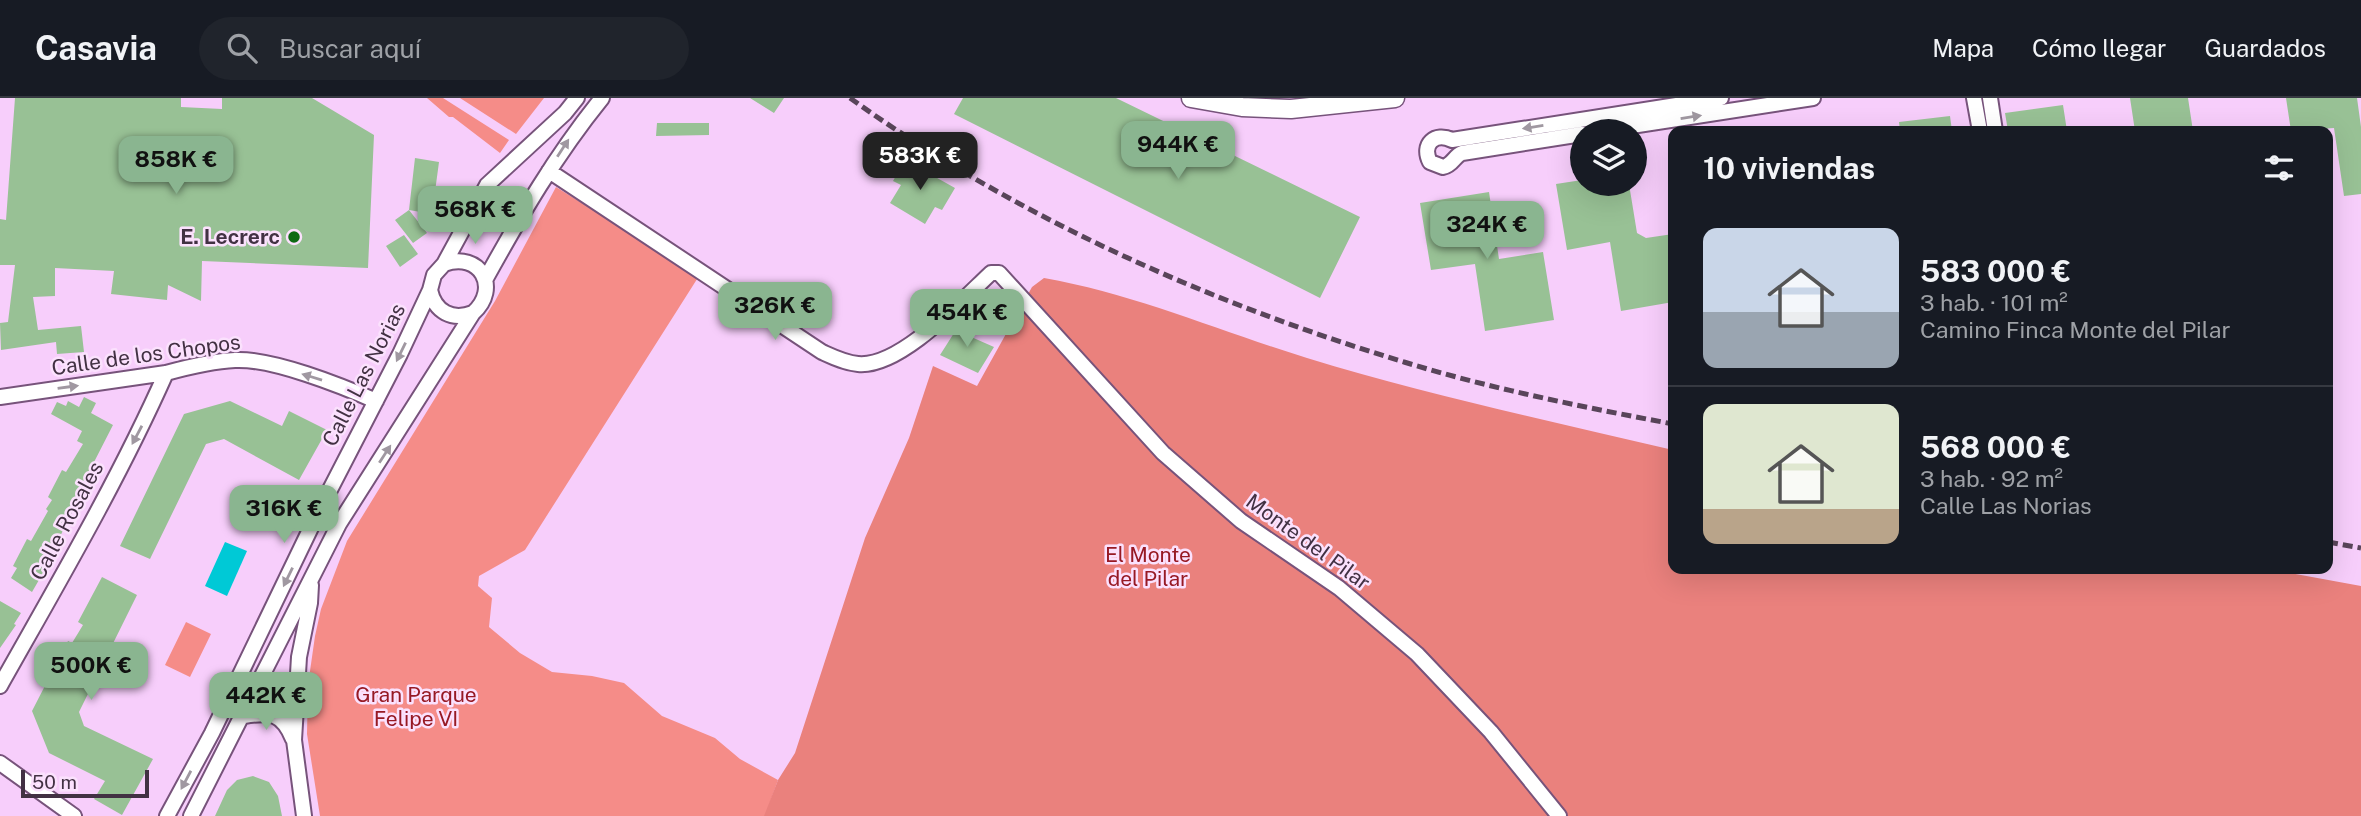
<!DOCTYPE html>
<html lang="es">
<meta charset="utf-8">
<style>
:root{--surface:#171b24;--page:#20242c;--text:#f1f3f6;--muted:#9ea1a6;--line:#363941;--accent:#8ab590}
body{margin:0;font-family:"Public Sans",sans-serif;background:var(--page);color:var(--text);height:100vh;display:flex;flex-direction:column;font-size:26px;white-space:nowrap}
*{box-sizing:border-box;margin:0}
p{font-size:23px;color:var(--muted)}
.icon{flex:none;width:38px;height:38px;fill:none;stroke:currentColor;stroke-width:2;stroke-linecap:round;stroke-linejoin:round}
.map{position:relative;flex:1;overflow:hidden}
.drawer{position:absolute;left:1668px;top:28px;width:665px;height:448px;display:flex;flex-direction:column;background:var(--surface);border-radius:14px;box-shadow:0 7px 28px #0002}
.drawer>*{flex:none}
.controls{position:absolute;left:1570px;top:21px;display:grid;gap:14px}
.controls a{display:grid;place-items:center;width:77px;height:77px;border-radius:50%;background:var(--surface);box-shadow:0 7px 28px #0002;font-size:35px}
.scale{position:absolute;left:21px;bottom:18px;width:128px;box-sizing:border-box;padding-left:7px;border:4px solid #423143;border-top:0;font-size:19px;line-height:24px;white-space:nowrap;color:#423143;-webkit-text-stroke:5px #fbe1fd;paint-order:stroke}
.price{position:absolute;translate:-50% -60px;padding:0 16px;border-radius:14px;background:var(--accent);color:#111;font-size:23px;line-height:46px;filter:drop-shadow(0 2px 4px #0008)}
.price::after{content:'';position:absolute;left:50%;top:42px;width:21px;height:16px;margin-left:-10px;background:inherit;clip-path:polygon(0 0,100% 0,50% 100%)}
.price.on{background:#222;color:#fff}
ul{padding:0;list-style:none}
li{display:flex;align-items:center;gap:21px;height:175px;padding:0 35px}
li+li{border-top:2px solid var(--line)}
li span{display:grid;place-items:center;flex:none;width:196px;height:140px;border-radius:14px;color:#555}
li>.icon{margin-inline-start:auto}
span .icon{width:84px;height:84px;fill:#fffc;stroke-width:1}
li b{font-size:30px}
h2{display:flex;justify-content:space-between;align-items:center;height:84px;padding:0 35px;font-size:30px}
header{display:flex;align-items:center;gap:42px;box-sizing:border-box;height:98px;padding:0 35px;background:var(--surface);border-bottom:2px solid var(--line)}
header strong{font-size:33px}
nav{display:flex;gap:38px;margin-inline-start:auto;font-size:24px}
.search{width:490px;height:63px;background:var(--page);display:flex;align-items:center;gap:18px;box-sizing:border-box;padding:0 24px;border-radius:38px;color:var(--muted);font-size:26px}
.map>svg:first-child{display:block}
</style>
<header>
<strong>Casavia</strong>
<div class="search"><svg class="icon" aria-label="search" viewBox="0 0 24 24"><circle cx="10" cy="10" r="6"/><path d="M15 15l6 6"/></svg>Buscar aquí</div>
<nav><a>Mapa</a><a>Cómo llegar</a><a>Guardados</a></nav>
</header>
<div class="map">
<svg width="2361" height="718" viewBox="0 0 2361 718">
<rect width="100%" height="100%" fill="#f7cefb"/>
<path fill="#f58c88" d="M427,0H443L509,42L500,55L453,19H449Z
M460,0H544L516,36Z
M556,89L699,178L525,452L479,478L478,488L492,500L489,529L520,555L552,574L592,578L624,585L662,618L715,640L740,661L778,682L765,718H320L307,636L308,587L315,538L321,511L347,443L495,203Z
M186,524L211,536L190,579L165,567Z"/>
<path fill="#ea817d" d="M1044,180C1135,196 1219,233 1307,260C1428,297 1551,323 1673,352V471H2268L2361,488V718H764L778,682L795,655L865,440L909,340L933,268L977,288L1032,189Z"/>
<path fill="#00c9d6" d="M225,444L247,453L227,498L205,488Z"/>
<path fill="#98c195" d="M15,0H181V9L222,11V0H312L374,37L368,170L202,163L201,203L168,187L167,202L111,196L114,173L55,170V198L33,199L38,232L81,228L84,254L57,256L56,244L1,252L0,225L8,224L15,167H0V121L6,122Z
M750,0H784L774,15Z
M963,0H1116L1360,119L1320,200L954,16Z
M2130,0H2188L2193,33H2135Z
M2286,0H2357L2361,29V96L2344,98L2334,30L2291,33Z
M2063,7L2067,33H2008L2005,15Z
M1950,18L1952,33H1900L1899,24Z
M657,25H709V37L656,38Z
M415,60L439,64L432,116L409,112L427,135L413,145L395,122L409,112Z
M905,62L955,90L942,112L935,109L925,126L890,105L901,87L893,83Z
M1582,82V86H1629L1637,135L1646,140L1673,136V204L1621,213L1610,144L1567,152L1556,86Z
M1489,94L1499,161L1543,154L1554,222L1485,233L1475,166L1431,172L1420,105Z
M404,137L418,156L400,169L386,148Z
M961,224L974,230L969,238L994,249L978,275L940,257Z
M84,299L96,305L91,315L113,327L92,368L95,370L87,386L89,387L75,413L73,412L52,455L54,456L32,494L11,480L17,470L13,468L27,441L31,443L48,413L46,411L52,402L48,399L62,372L66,374L83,346L77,343L82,333L51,316L57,304L66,308L68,303L79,309Z
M230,303L282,328L289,313L327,332L299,382L224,341L206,346L150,461L120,448L184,316Z
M102,479L137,497L79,614L84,628L153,661L122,717L94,701L105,683L49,655L32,613L68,543L72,545L83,527L78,524Z
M0,503L21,515L14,526L16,527L0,550Z
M253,678L269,684L278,698L282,718H215L227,692L237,682Z"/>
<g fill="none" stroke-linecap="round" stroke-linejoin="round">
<g stroke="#77537b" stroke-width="18">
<path id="minor" d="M1974,0L1980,33
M1990,0L1995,33
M1599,33L1813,0
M1582,36L1462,55C1454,58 1453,67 1443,69L1430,64C1421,46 1435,34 1452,42L1721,0
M549,73L822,254C833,259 845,265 858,266C900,270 962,202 991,175H999L1163,355L1241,423L1339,490L1417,556L1491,634L1559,718
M485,182C521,117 555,58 602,0
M430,192C435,214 452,223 473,215
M0,299L166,275C188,269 212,263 235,262C272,260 342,288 376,303
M0,588C58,485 118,383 166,275
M244,618C270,614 282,614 293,641
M0,665L74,718
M167,718L212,635L318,415L400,256L430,192L434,177L444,166L487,87L565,15L577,0
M191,718L339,426L473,215C501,190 480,153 444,166
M304,718L294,642L299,559L310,505L311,487"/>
</g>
<g stroke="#77537b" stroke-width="21">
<path id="tertiary" d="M1191,0L1242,9L1291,11L1395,0"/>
</g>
<use href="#minor" stroke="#fff" stroke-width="14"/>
<use href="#tertiary" stroke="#fff" stroke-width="18"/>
<path stroke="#59455a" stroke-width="5" stroke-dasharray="10 5" stroke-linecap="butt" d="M850,0C1016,119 1209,205 1404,264C1492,291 1583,309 1673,326
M2328,444L2361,450"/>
</g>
<defs><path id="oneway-solid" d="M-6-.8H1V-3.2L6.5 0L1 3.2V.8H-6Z" transform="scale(1.75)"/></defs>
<g fill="#a098a1">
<use href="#oneway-solid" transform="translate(1691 19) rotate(-9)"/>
<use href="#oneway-solid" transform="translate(1533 29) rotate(171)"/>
<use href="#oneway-solid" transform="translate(563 50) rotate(-57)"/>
<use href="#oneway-solid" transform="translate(401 254) rotate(116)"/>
<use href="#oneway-solid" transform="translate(312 279) rotate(-163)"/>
<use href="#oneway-solid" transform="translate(68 289) rotate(-8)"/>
<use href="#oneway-solid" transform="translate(137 337) rotate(118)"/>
<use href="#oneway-solid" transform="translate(385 356) rotate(-57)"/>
<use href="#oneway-solid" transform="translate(288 479) rotate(116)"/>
<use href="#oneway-solid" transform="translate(186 682) rotate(118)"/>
</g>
<circle fill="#0d6a13" stroke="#fbe1fd" stroke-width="2.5" cx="294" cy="139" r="7"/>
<g text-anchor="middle" stroke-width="5" stroke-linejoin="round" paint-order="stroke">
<g font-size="21" font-weight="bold" fill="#423143" stroke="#fbe1fd" text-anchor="end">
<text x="280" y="146">E. Lecrerc</text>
</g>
<g font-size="21" fill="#423143" stroke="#fbe1fd">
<text transform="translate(146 257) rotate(-8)" y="7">Calle de los Chopos</text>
<text transform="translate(364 277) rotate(-63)" y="7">Calle Las Norias</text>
<text transform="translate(67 423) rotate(-62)" y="7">Calle Rosales</text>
<text transform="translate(1308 444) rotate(36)" y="7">Monte del Pilar</text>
</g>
<g font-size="21" fill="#971924" stroke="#fbe1fd">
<text x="1148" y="464">El Monte<tspan x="1148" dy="24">del Pilar</tspan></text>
<text x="416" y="604">Gran Parque<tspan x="416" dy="24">Felipe VI</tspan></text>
</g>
</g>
</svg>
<div class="controls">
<a><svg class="icon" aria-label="layers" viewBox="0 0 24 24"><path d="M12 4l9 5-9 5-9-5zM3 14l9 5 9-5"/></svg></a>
</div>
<div class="scale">50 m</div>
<b class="price" style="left:1178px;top:83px">944K €</b>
<b class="price on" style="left:920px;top:94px">583K €</b>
<b class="price" style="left:176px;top:98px">858K €</b>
<b class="price" style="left:475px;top:148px">568K €</b>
<b class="price" style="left:1487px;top:163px">324K €</b>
<b class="price" style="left:775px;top:244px">326K €</b>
<b class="price" style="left:967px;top:251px">454K €</b>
<b class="price" style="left:284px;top:447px">316K €</b>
<b class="price" style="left:91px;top:604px">500K €</b>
<b class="price" style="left:266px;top:634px">442K €</b>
<section class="drawer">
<h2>10 viviendas<svg class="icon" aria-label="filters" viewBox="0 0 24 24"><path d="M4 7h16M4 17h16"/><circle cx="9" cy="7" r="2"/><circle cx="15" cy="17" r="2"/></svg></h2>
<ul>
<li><span style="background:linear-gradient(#c9d6e8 60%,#9aa5b1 0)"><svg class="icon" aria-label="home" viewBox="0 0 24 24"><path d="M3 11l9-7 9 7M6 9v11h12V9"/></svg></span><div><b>583 000 €</b><p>3 hab. · 101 m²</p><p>Camino Finca Monte del Pilar</p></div></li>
<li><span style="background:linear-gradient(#dfe7d0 75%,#b9a48a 0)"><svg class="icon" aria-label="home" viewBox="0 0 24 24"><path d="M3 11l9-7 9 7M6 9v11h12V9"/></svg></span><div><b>568 000 €</b><p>3 hab. · 92 m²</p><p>Calle Las Norias</p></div></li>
</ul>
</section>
</div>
